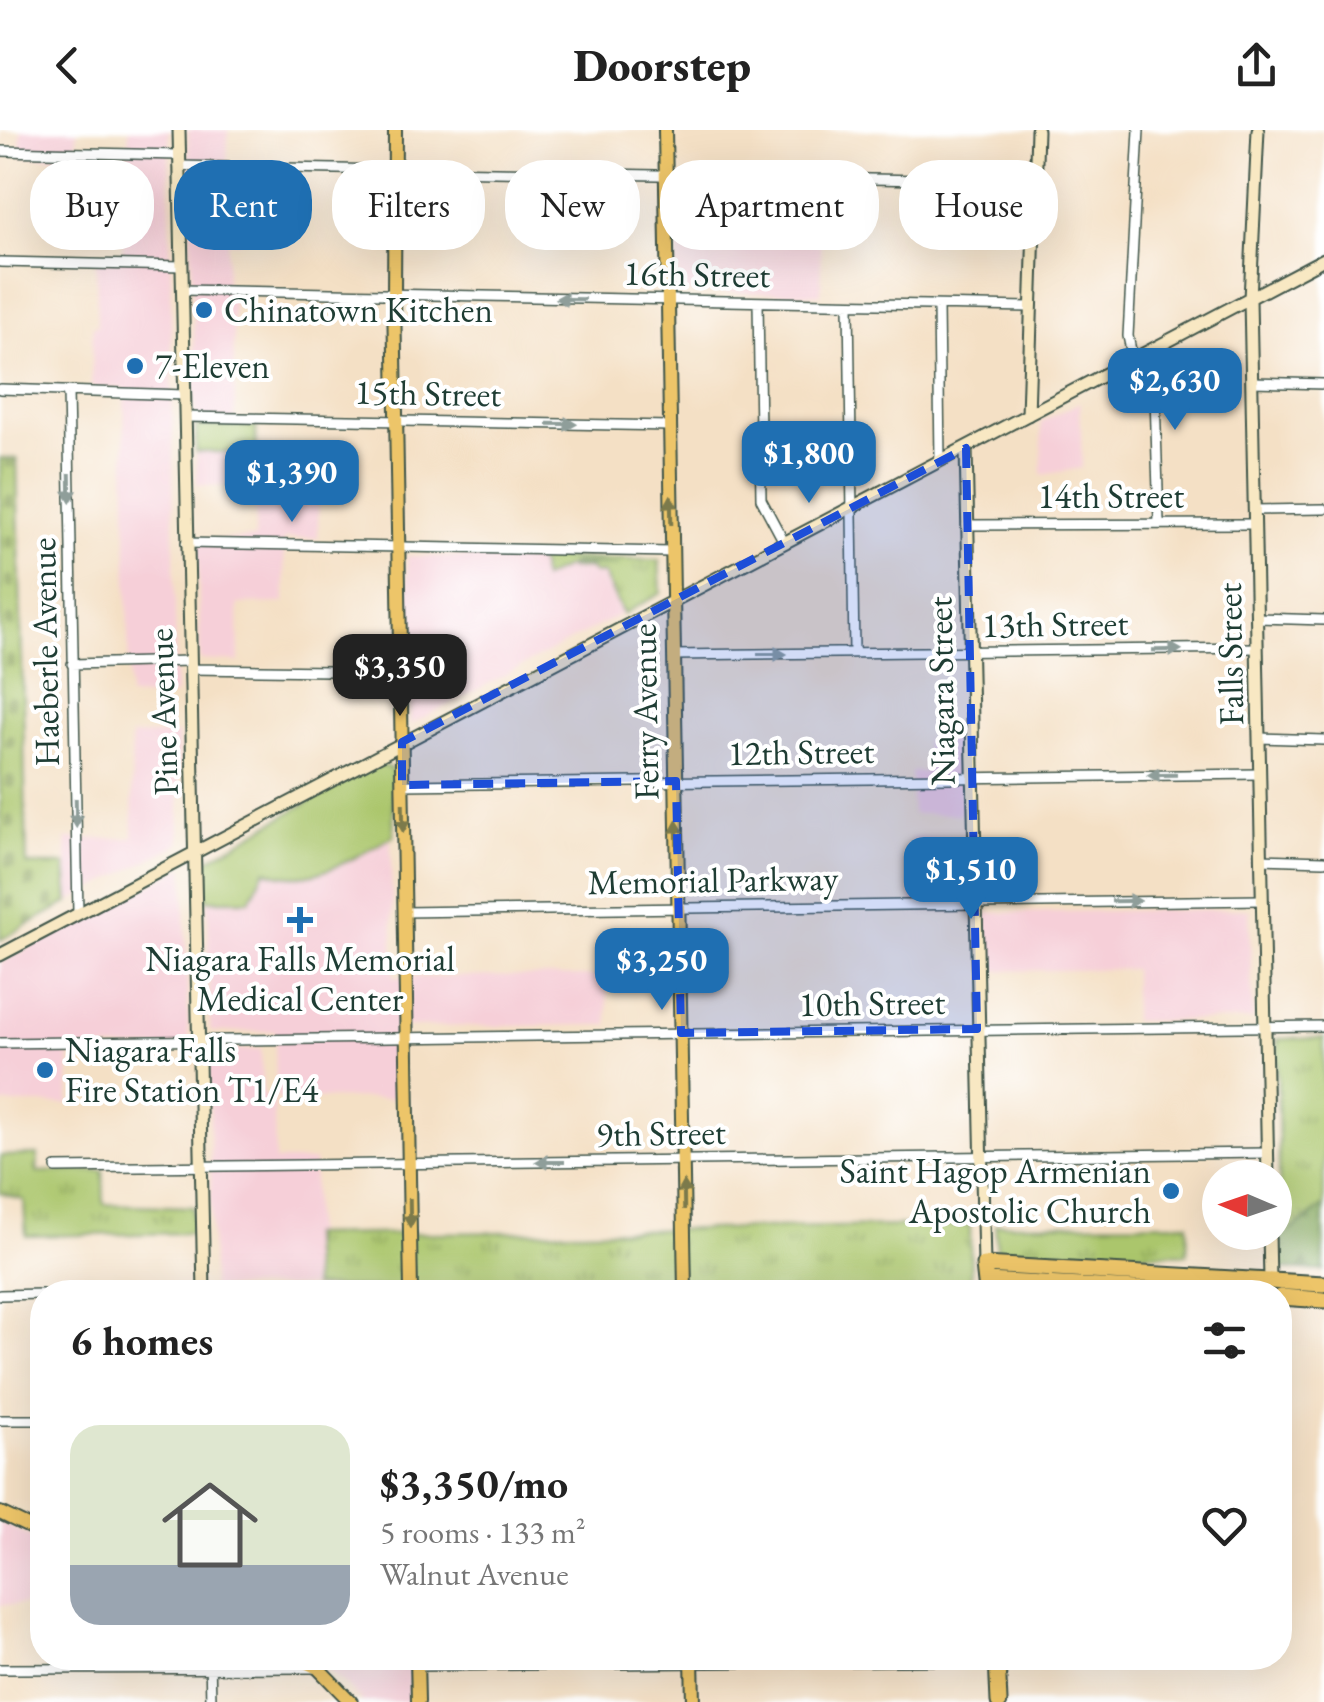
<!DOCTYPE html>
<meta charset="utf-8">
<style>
:root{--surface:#fff;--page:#f6f6f6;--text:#222;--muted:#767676;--line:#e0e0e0;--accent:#1f6fb2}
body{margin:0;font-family:"EB Garamond",serif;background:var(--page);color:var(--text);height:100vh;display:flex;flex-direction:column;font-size:38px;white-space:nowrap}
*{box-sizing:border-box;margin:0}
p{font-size:32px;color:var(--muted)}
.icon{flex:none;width:55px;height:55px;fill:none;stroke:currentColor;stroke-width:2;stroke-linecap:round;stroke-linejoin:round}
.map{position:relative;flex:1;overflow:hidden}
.details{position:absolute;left:30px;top:1150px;width:1262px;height:390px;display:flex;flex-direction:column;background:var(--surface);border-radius:40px;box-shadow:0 10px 40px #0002}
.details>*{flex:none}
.guide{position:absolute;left:30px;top:30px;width:1265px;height:90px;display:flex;gap:20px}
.needle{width:65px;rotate:272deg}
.controls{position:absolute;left:1202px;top:1030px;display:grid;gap:20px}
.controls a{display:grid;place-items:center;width:90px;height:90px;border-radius:50%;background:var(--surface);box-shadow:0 10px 40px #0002;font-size:50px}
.price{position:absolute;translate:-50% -85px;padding:0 22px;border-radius:20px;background:var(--accent);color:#fff;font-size:32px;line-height:65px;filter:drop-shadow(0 2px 5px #0008)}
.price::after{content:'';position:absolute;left:50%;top:60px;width:30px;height:22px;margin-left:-15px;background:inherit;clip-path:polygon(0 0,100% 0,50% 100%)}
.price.current{background:#222;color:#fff}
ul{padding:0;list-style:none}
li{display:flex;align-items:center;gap:30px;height:250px;padding:0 40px}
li+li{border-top:2px solid var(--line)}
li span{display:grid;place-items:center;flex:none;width:280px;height:200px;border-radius:30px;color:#555}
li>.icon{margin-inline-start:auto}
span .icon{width:120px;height:120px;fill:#fffc;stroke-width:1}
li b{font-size:42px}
h2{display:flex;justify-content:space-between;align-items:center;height:120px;padding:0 40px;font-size:42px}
.chip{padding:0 35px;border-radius:40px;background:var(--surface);box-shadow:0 10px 40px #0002;font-size:35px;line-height:90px}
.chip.current{background:var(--accent);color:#fff}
header{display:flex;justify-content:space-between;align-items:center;height:130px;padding:0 40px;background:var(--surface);font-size:45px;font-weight:800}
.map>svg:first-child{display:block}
</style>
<header><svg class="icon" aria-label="back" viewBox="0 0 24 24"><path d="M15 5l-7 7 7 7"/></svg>Doorstep<svg class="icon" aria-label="share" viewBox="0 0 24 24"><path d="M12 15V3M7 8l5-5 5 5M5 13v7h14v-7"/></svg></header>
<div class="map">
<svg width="1324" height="1572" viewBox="0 0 1324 1572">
<defs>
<pattern id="grass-tufts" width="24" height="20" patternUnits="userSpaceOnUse" patternTransform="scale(2.5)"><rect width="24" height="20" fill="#abc66c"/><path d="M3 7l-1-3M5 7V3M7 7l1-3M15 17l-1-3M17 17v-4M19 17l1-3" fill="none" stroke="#8ba25a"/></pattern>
<pattern id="forest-firs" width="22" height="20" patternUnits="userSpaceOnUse" patternTransform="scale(2.5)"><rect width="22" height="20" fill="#88ab60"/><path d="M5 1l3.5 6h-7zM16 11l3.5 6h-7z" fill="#6f8c50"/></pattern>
<pattern id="cemetery-stones" width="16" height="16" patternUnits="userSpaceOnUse" patternTransform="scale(2.5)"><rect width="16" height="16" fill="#abc66c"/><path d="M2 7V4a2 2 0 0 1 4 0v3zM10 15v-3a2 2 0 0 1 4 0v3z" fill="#8ba25a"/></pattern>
</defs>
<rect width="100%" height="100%" fill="#fff"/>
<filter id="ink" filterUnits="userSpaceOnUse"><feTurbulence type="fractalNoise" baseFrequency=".01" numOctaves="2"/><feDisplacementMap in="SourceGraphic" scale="20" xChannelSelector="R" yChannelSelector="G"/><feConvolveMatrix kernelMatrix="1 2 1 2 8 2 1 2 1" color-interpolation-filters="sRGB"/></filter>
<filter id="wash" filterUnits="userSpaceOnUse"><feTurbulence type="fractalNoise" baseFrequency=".0048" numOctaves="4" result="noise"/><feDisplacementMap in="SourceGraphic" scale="40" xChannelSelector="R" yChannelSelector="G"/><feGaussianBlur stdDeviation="2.25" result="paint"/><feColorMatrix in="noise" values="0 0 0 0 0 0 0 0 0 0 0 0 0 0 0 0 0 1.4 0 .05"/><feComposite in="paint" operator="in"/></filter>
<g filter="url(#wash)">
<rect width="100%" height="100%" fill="#f4e0c5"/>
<path fill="#f6cfd8" d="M21,0H77V28L20,26Z
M129,0H169L176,565L129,567L124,259L91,258L93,196H97L96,128L122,129Z
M188,0H228L227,46L241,47L240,112H228L226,155L233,172L235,296H196Z
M675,55L820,58L821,164L678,162Z
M1080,272L1082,338L1042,345L1041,292Z
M196,322H239L246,343L257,342V350H319L318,408L284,409L285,473L238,474L239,532L200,530L198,410L255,408L256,356L197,355Z
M407,426L659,430L661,463L410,595Z
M178,604L180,713L69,772L66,709L133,708L131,606Z
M961,609V684H912L911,642H925V610Z
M379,634L389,637L394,847L607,846L608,895L395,897V968L276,969L275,901L210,902L207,734L211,729Z
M912,708H961L964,781H913Z
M184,737L189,918L70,919L69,974H0V833Z
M1249,779L1253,890L1133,891V839L987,841L986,783Z
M261,919L263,966L274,967L275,1031H314L313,1157L212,1158L209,921Z
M0,1392L42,1412V1474L0,1475Z
M317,1528H410L411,1572H363Z"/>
<path fill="url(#grass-tufts)" stroke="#658250" stroke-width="2.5" d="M539,428L659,430L661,463L623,484L603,443L595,444L589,438L568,439L576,435H618L574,433L542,449Z
M1324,908V1076L1280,1108L1277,909Z
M38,1025L37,1042L103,1040L104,1074L193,1077L192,1103L26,1106L24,1070L0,1063V1026Z
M1188,1093L1187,1124L997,1120L995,1094Z
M970,1095L971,1162H449L428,1159L313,1157L310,1105Z"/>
<path fill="url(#forest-firs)" stroke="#54744a" stroke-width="2.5" d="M1324,1076V1141L1281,1139L1280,1108Z"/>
<path fill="url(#cemetery-stones)" stroke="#658250" stroke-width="2.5" d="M0,328L17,329L27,735H66L69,772L0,810Z"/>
<path fill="#abc66c" stroke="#658250" stroke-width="2.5" d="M196,296H256L257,342L246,343L245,335H239L238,322H196Z
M376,633L392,639L394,706C353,727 311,760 265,740L250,770H206V731Z"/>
</g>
<g filter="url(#ink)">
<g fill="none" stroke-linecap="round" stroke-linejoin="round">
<g stroke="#3f554a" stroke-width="12">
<path id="street" d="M0,21L178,25
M179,36L1035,52
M0,132L182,136
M183,160L1030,177
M758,172L761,369L784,412
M849,174L854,523
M938,176L940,331
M1149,222L1154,235L1159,392
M1133,230L1128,206L1139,0
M1252,252L1324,254
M0,259L185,265
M68,261L78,783
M185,287L670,296
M1254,380L1324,379
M967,395L1255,394
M186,413L672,422
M1257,488L1324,490
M674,525L1257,518
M72,534L190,531
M190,539L400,542
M1259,608L1324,610
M402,655L1260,644
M1261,729L1324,731
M404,782L1262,770
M0,913L1324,896
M56,1038L1267,1023
M187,1162H363
M0,1165L42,1164
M0,1290H42
M210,1528L211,1572
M417,1536L997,1530
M0,1539L315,1538"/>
</g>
<g stroke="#3f554a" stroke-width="15">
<path id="secondary" d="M179,0L204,1162
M1258,0L1250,169L1268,1048
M1028,285L1037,0
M966,318L984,1135
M0,825L1324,129
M1269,1102L1270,1151"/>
</g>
<g stroke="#3f554a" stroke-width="16">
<path id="primary" d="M395,0L394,165L411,1162
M665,0L685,1162
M0,1383L42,1403
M297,1528L318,1538L351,1572
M417,1528L418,1572
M692,1528L693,1572"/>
</g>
<g stroke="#3f554a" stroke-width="19">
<path id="highway" d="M986,1151L1195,1162
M987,1162L984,1135L1324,1154
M1280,1167L1324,1170
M997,1528L999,1572"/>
</g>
<use href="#street" stroke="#fff" stroke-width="9"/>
<use href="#secondary" stroke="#f8e8c3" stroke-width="11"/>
<use href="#primary" stroke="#edc569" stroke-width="12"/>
<use href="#highway" stroke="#edc569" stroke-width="15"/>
</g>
<defs><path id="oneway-solid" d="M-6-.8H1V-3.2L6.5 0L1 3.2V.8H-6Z" transform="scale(2.5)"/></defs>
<g fill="#8f9e9a">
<use href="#oneway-solid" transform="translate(570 169) rotate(-179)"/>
<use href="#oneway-solid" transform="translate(562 294) rotate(1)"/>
<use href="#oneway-solid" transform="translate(70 358) rotate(89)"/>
<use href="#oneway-solid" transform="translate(1167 520) rotate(-1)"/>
<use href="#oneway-solid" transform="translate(772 524)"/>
<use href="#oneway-solid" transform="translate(1162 645) rotate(179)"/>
<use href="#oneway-solid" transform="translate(76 683) rotate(89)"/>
<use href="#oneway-solid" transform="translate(1126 771) rotate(-1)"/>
<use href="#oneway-solid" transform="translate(550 1032) rotate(180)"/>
</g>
<g fill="#7c7a4c">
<use href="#oneway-solid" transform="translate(671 380) rotate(-91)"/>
<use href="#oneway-solid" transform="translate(403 688) rotate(89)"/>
<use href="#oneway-solid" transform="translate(677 705) rotate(-91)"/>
<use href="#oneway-solid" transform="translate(684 1065) rotate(-91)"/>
<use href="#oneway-solid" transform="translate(410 1083) rotate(89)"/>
</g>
</g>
<path fill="#1d4ed8" fill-opacity="0.2" stroke="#1d4ed8" stroke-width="8" stroke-dasharray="20 12" stroke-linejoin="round" d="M966,318L977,899L681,903L676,651L402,655V612Z"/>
<g fill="#1f6fb2" stroke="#fff" stroke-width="4">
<circle cx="204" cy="180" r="10"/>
<circle cx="135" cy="236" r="10"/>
<path d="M295 775h10v10h10v10h-10v10h-10v-10h-10v-10h10z"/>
<circle cx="45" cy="940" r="10"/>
<circle cx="1171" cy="1061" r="10"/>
</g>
<g text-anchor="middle" stroke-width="8" stroke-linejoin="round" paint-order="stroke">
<g font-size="35" fill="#1f3d34" stroke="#fff">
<text transform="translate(697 144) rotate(1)" y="12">16th Street</text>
<text transform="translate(428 263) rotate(1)" y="12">15th Street</text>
<text x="1111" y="378">14th Street</text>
<text transform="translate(1055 494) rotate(-1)" y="12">13th Street</text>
<text transform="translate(45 522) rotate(-91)" y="12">Haeberle Avenue</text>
<text transform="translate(1230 524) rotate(-91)" y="12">Falls Street</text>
<text transform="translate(941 561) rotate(-91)" y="12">Niagara Street</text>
<text transform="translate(163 582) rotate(-92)" y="12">Pine Avenue</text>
<text transform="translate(645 582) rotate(-91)" y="12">Ferry Avenue</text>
<text transform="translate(801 622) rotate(-1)" y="12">12th Street</text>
<text transform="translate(713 750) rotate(-1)" y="12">Memorial Parkway</text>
<text transform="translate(872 873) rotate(-1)" y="12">10th Street</text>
<text transform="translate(661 1003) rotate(-1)" y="12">9th Street</text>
</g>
<g font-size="35" fill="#1f3d34" stroke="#fff" text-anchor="start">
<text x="224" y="192">Chinatown Kitchen</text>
<text x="155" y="248">7-Eleven</text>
<text x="300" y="841" text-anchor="middle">Niagara Falls Memorial<tspan x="300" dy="40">Medical Center</tspan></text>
<text x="65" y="932">Niagara Falls<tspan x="65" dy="40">Fire Station T1/E4</tspan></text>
<text x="1151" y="1053" text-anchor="end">Saint Hagop Armenian<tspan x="1151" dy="40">Apostolic Church</tspan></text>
</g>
</g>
</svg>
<div class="controls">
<a><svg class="needle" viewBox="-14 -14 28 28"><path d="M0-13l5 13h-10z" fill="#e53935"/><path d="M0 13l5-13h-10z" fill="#767676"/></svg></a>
</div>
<b class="price" style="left:1175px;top:303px">$2,630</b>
<b class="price" style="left:809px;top:376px">$1,800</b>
<b class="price" style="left:292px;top:395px">$1,390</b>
<b class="price current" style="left:400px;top:589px">$3,350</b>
<b class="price" style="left:971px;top:792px">$1,510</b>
<b class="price" style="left:662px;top:883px">$3,250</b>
<div class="guide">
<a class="chip">Buy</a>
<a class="chip current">Rent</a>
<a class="chip">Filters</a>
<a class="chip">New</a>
<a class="chip">Apartment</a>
<a class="chip">House</a>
</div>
<section class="details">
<h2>6 homes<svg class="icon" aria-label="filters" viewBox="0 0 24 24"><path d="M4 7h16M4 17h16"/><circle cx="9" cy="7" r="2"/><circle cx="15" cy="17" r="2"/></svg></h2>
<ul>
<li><span style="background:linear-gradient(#dfe7d0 70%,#9aa5b1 0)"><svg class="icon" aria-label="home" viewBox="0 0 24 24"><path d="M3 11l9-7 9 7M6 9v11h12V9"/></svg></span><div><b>$3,350/mo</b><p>5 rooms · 133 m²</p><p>Walnut Avenue</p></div><svg class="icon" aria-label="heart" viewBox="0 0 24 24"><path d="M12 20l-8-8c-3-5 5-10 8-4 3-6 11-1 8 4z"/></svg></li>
</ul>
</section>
</div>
